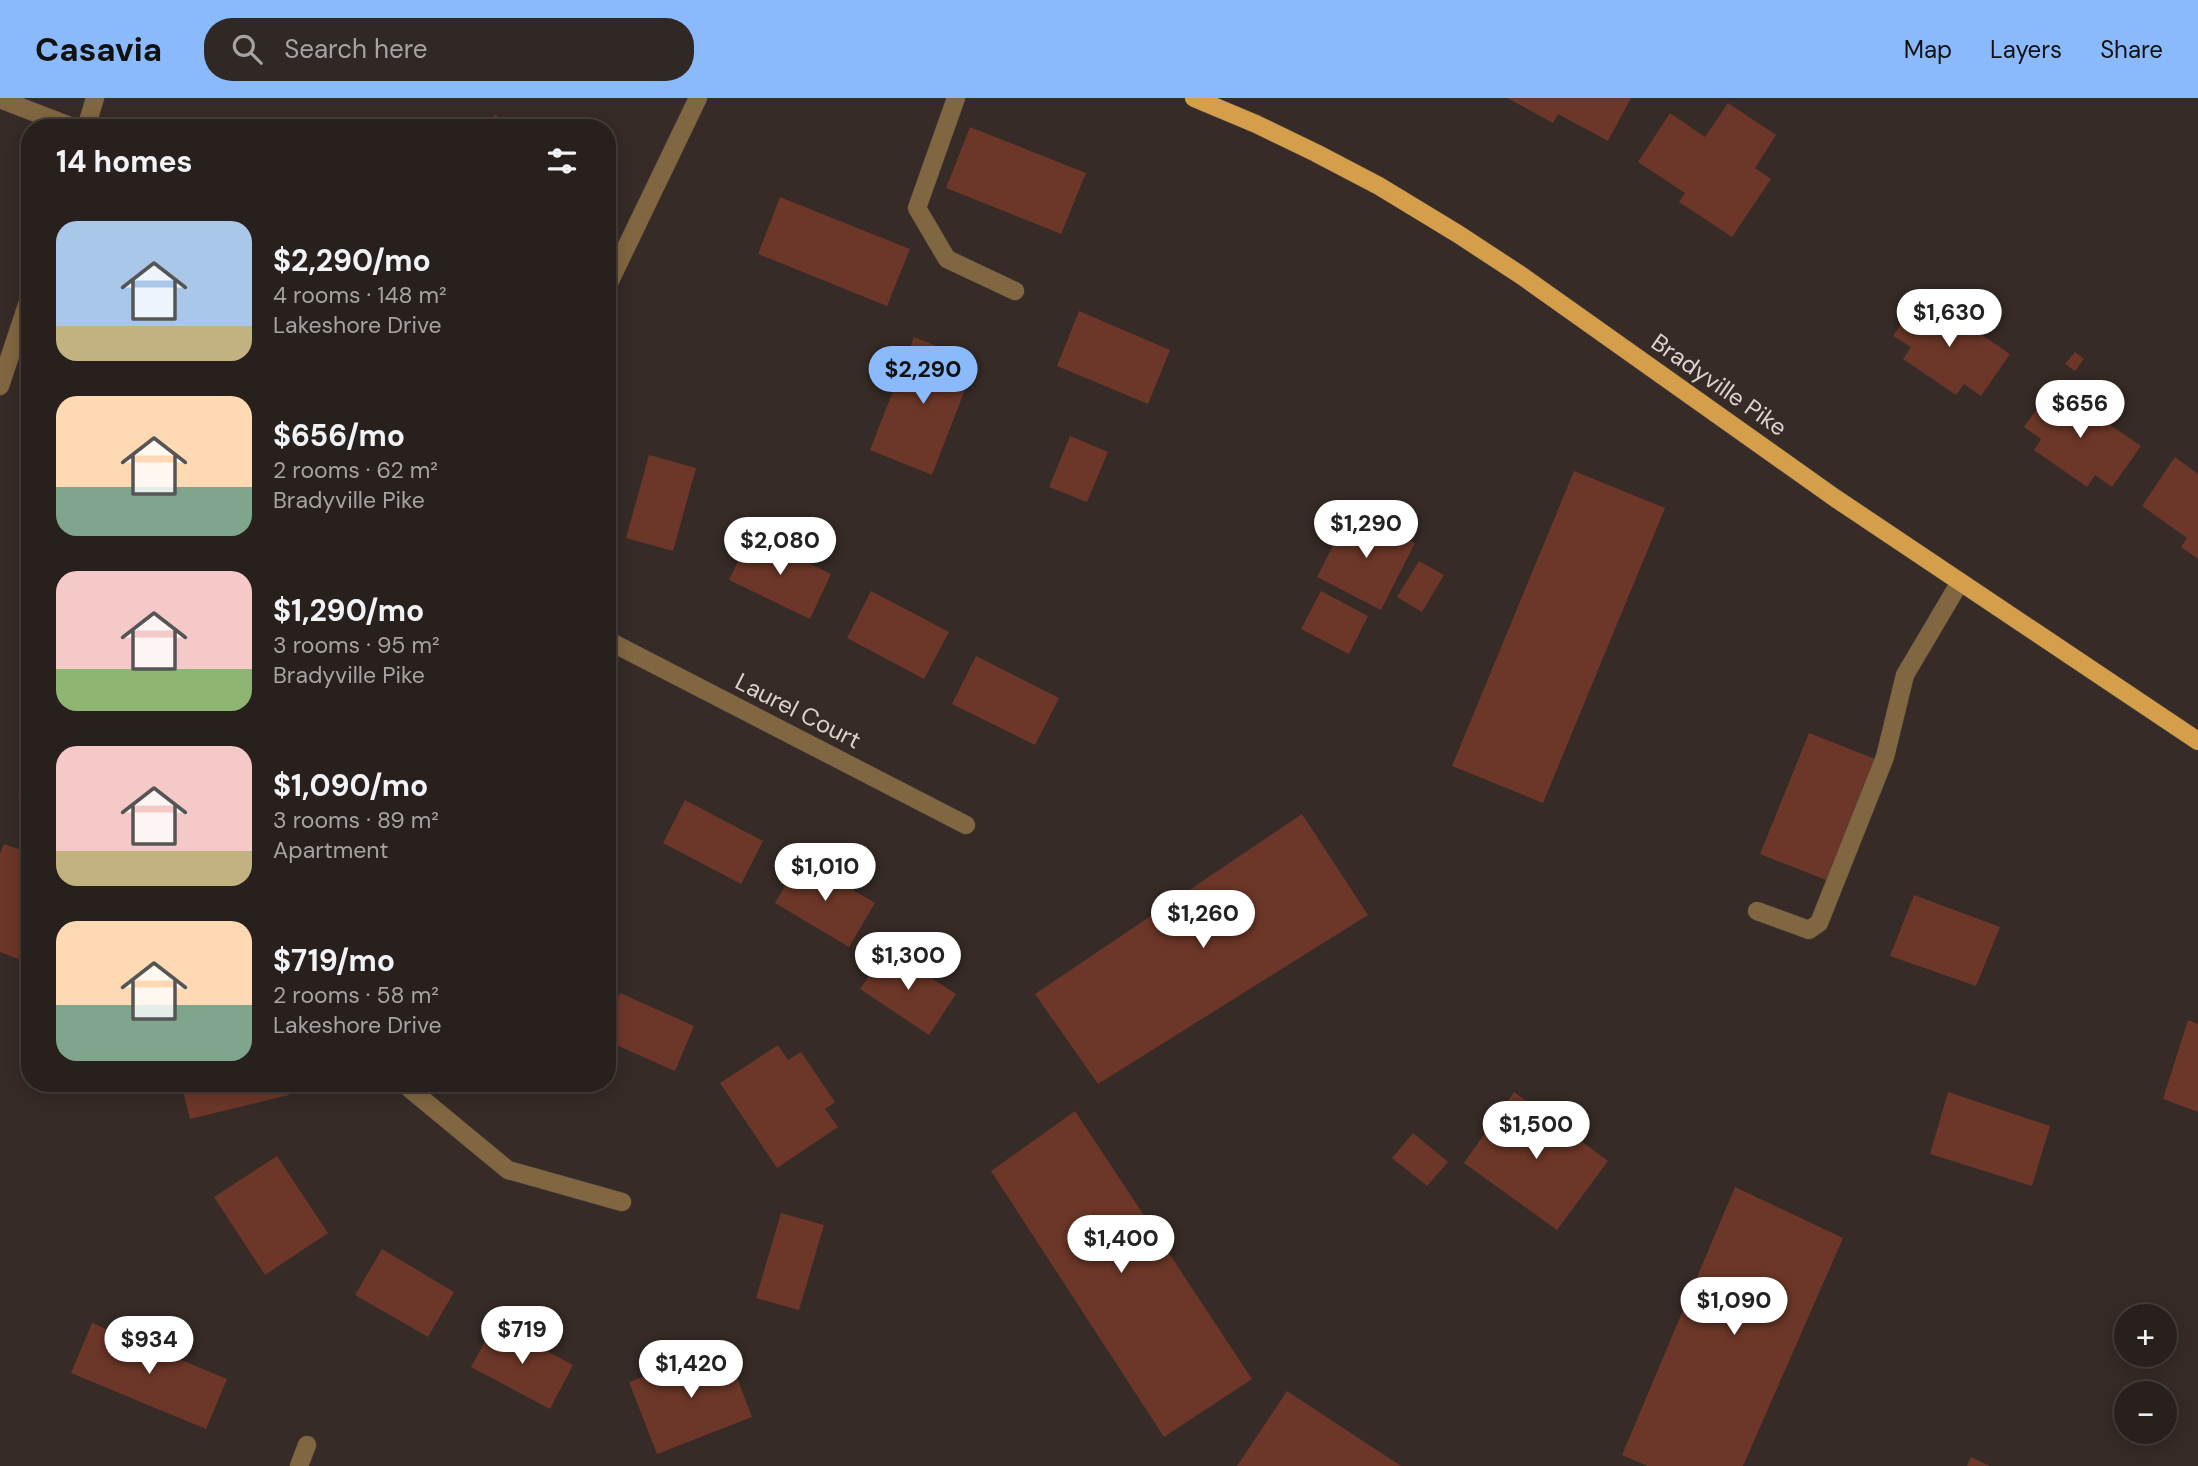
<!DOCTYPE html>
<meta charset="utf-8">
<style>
:root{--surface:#28201c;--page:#302825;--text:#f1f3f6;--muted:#a5a3a3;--line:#443e3b;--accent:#8abafc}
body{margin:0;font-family:"DM Sans",sans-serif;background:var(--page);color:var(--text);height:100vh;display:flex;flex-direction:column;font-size:26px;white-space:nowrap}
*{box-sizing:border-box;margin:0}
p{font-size:23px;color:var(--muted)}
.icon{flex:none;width:38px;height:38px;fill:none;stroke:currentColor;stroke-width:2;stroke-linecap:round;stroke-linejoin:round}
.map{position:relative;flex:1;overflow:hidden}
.panel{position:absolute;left:21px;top:21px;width:595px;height:973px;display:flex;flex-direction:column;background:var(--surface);border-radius:28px;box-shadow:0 4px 18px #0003,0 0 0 2px var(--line)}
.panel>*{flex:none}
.buttons{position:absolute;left:2114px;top:1206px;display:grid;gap:14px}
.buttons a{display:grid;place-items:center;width:63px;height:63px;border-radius:50%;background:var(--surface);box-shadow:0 4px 18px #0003,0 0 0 2px var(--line);font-size:35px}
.price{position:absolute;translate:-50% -60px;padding:0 16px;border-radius:24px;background:#fff;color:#222;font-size:23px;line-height:46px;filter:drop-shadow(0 2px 4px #0008)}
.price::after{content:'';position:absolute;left:50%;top:42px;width:21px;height:16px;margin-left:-10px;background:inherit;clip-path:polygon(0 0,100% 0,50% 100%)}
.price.on{background:var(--accent);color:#111}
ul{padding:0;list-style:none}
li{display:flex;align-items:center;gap:21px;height:175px;padding:0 35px}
li span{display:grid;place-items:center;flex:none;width:196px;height:140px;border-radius:21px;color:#555}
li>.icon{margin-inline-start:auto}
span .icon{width:84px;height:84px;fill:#fffc;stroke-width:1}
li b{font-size:30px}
h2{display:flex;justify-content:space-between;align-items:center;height:84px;padding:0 35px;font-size:30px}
header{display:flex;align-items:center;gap:42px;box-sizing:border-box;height:98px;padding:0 35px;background:var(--accent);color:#111}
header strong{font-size:33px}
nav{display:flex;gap:38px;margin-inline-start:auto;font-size:24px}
.search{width:490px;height:63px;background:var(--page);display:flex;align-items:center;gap:18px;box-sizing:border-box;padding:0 24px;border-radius:28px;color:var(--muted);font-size:26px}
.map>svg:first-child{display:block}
</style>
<header>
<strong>Casavia</strong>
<div class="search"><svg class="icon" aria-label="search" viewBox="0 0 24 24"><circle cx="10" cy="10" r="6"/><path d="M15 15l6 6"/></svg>Search here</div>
<nav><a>Map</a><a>Layers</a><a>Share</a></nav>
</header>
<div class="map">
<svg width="2198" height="1368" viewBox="0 0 2198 1368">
<rect width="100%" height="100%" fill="#362b26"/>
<path fill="#6c3728" d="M1507,0H1631L1608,43L1558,16L1553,25Z
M1728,5L1776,37L1755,70L1771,81L1732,139L1679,104L1685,95L1638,64L1670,15L1705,39Z
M494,17L524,30H489Z
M970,29L1086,75L1061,136L946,90Z
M780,99L910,151L887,208L758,156Z
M1922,196L2010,256L1981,298L1964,286L1956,297L1903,261L1911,249L1893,238Z
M1079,213L1170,252L1148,306L1057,268Z
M914,239L976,263L932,377L870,352Z
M2075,254L2084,261L2075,273L2065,266Z
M2053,288L2141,348L2112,389L2095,377L2087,389L2034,352L2041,341L2024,329Z
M1070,338L1108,354L1087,404L1049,389Z
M649,357L696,370L673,453L626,440Z
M2175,359L2198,376V461L2181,449L2187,440L2142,408Z
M1574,373L1665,410L1543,705L1452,668Z
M1351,412L1415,445L1381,512L1317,479Z
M751,437L831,476L810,521L729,482Z
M1419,463L1444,477L1422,514L1397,499Z
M871,493L949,534L924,581L847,540Z
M1321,493L1368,518L1349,556L1301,531Z
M976,558L1059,600L1035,647L952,606Z
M1809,635L1875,661L1826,782L1760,756Z
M607,655L613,656L608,674H607Z
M30,666V701L18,697Z
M685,702L763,743L741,786L663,745Z
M1302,716L1368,817L1098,986L1035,896Z
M4,746L30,755V827L18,861L0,854V756Z
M801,761L875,805L849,849L775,805Z
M1914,797L2000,829L1976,888L1890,858Z
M888,851L956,896L929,937L860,891Z
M620,895L694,928L675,973L607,943V923Z
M2188,922L2198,926V1014L2163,1001Z
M778,947L788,962L801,954L835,1004L825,1011L838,1029L777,1070L720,985Z
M181,985H286L289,997L190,1021Z
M1514,994L1608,1063L1557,1132L1464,1065Z
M1948,994L2050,1028L2032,1088L1930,1056Z
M1075,1013L1252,1281L1164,1339L991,1073Z
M1413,1035L1448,1064L1427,1088L1392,1060Z
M277,1058L328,1135L265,1177L214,1099Z
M1735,1089L1843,1140L1743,1368H1648L1622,1357Z
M781,1115L824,1127L799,1212L756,1200Z
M382,1151L454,1194L428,1239L355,1197Z
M92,1225L227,1281L206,1331L71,1275Z
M495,1225L573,1267L550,1311L471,1269Z
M725,1248L752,1319L657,1356L629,1284Z
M1287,1293L1401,1368H1237Z
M1971,1359L1990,1368H1967Z"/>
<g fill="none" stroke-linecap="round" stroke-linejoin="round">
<g stroke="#504641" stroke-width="19">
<path id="minor" d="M956,0L917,110L947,161L1015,193
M0,1L75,30
M86,30L95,0
M607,189L698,0
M0,288L30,198
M607,542L966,727
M1757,813L1809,832L1819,825L1885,659L1905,577L1960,484
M409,985L410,991L508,1072L622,1104
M299,1368L307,1347"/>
</g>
<g stroke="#504641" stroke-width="19">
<path id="major" d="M1194,0L1256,26L1316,55L1379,88L1458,136L1522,178L1835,400L2198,643"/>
</g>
<use href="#minor" stroke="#816741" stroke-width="18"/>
<use href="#major" stroke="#d49e4a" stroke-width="18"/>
</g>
<g text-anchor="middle" stroke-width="5" stroke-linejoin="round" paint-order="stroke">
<g font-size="24" fill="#dad3cf" stroke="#362b26">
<text transform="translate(1719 287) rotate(35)" y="8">Bradyville Pike</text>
<text transform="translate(798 613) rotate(27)" y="8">Laurel Court</text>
</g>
</g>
</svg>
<div class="buttons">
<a>+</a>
<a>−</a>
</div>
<b class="price" style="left:1949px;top:251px">$1,630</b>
<b class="price on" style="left:923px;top:308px">$2,290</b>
<b class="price" style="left:2080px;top:342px">$656</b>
<b class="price" style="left:1366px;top:462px">$1,290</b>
<b class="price" style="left:780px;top:479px">$2,080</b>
<b class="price" style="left:825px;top:805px">$1,010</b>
<b class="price" style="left:1203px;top:852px">$1,260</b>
<b class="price" style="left:908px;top:894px">$1,300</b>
<b class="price" style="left:1536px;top:1063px">$1,500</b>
<b class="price" style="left:1121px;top:1177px">$1,400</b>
<b class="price" style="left:1734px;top:1239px">$1,090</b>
<b class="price" style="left:522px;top:1268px">$719</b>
<b class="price" style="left:149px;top:1278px">$934</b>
<b class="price" style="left:691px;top:1302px">$1,420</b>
<section class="panel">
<h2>14 homes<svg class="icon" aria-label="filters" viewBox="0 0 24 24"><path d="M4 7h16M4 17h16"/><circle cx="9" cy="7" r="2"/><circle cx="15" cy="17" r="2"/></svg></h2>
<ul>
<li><span style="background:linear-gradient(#a9c7e8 75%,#c2b280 0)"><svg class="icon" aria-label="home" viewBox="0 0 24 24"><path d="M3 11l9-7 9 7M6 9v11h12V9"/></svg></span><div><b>$2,290/mo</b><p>4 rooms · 148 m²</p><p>Lakeshore Drive</p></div></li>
<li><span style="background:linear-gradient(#ffd9b3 65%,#7fa58c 0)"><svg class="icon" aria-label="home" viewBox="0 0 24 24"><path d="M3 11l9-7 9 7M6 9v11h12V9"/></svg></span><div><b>$656/mo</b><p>2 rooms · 62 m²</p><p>Bradyville Pike</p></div></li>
<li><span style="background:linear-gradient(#f6c9c9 70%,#8fb573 0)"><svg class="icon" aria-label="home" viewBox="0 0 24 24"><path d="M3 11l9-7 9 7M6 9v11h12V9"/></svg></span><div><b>$1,290/mo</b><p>3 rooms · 95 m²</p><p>Bradyville Pike</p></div></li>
<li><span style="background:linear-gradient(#f6c9c9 75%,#c2b280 0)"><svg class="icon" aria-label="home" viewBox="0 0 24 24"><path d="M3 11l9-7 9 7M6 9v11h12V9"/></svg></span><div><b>$1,090/mo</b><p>3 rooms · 89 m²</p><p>Apartment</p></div></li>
<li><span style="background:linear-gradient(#ffd9b3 60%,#7fa58c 0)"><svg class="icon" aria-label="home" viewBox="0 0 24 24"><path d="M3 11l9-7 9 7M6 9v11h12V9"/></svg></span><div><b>$719/mo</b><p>2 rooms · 58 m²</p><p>Lakeshore Drive</p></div></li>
</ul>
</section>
</div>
